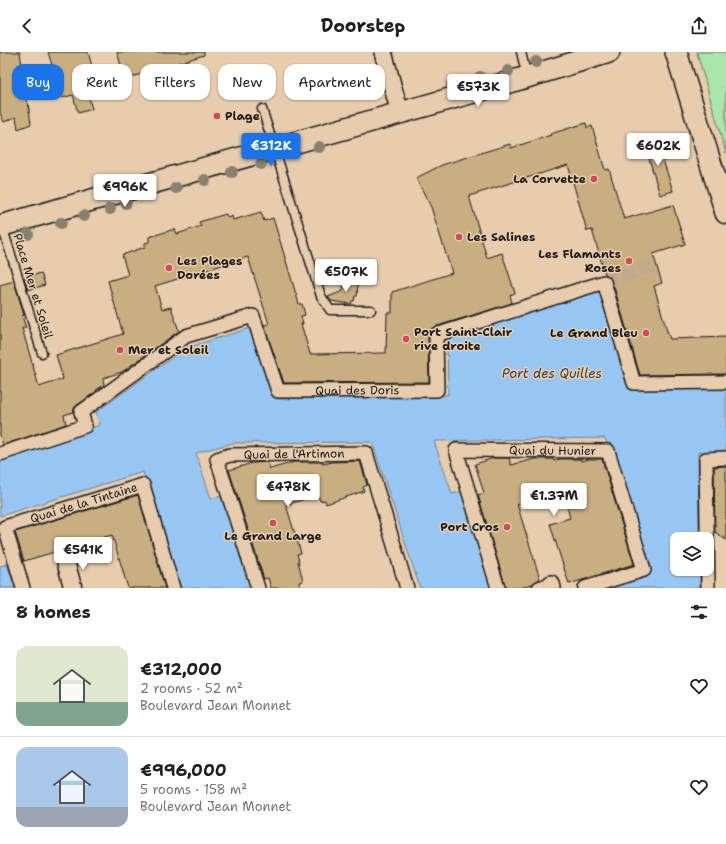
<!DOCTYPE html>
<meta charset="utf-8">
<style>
:root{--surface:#fff;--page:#f2f2f2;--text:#202124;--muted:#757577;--line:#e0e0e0;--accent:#1a73e8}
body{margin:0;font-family:"Shantell Sans",sans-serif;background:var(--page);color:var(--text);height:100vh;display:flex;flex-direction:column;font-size:15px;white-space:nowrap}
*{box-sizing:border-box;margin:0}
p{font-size:13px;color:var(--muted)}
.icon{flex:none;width:22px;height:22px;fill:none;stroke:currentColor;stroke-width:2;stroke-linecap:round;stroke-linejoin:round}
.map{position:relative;height:536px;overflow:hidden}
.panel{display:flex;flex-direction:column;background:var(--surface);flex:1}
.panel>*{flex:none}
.guide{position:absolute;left:12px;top:12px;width:400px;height:36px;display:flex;gap:8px}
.fabs{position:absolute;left:670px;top:480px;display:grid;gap:8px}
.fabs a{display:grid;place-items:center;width:44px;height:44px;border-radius:8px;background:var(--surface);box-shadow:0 1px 3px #0004;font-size:20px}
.price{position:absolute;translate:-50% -34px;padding:0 9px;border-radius:4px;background:#fff;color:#222;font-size:13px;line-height:26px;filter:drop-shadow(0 1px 2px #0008)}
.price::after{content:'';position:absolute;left:50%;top:24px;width:12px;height:9px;margin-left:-6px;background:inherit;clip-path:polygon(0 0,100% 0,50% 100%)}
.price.on{background:var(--accent);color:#fff}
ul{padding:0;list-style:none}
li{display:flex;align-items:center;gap:12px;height:100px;padding:0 16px}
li+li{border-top:1px solid var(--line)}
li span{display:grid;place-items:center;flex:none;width:112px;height:80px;border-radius:12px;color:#555}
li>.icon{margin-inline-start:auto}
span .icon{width:48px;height:48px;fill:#fffc;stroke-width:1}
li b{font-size:17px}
h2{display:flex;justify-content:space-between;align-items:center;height:48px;padding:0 16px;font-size:17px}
.tag{padding:0 14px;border-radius:12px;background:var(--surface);box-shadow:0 1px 3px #0004;font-size:14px;line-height:36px}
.tag.on{background:var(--accent);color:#fff}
header{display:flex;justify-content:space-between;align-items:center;height:52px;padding:0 16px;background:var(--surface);font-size:18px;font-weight:700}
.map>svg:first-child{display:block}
</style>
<header><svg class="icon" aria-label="back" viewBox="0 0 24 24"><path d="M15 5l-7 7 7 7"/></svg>Doorstep<svg class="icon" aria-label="share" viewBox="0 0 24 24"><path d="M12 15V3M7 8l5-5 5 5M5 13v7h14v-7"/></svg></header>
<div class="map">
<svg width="726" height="536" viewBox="0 0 726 536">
<rect width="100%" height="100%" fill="#e7ccae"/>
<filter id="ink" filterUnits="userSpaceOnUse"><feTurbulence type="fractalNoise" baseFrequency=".025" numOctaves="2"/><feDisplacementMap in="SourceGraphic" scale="8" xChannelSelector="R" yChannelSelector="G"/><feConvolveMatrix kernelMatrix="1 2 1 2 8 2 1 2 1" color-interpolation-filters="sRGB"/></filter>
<g filter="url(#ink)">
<path fill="#aae5ab" stroke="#638064" d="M697,0H726V101L697,1Z"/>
<path fill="#98c6f3" stroke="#66829d" d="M601,238L631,338L726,334V399L698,400L699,487H677V517H700V534L693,536H595L649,520L605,386L434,389L452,442L466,438L497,536H420L372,390L233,391L196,401L211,447L226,443L254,536H178L143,420L0,464V405L100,373L96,360L186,296L253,275L277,347L448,343L447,283Z
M7,512L15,536H0V514Z"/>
<path fill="#c9ae80" stroke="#1c1c1c" d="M0,0H20L27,51H28L31,72L18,77L16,65L4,70L0,61Z
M48,0H88L98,36L87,39L92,57L78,61L73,43L62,46Z
M117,0H204V3L125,27Z
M586,71L587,76L592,74L605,118L609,117L624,167L673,153L685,192L653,202L662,231L654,234L666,276L670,287L726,285V322L640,323L612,228L609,224L605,222L592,178L587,179L568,113L469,144L487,206L502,201L515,241L510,243L512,251L434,275L430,278L428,283L429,330L284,331L264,273L269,272L248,205L155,234L162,257L171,255L179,279L122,320L103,326L104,333L96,338L97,339L76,354L74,357L73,360L64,363L66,372L3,393L0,383V233L14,229L24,263L22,264L26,276H22L39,335L63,327L56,303L123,282L108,229L128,223L122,203L145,195V191L149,190V185L175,177L177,182L201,174L199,170L226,162L228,166L232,164L233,168L261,160L264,169L273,166L299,252H302L305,263L301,264L303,272H301L310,302L386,301L387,261H392V240L452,221L431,155L416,126L442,113L510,92L511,96L551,83L550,82Z
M656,86L673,139L660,143L644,90Z
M41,221L45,233L28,238L24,226Z
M344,229L358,230L357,244H355L354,249H352L351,252L331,249L328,245L343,239Z
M494,406H509L511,413L535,407H553L554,409L560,407H580L581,409L589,407H602L634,512L569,532L550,472L570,466L563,439L517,452L540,527L536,529L532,532L520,536H506L478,443L484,441L475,412Z
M360,409L367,433L363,435L364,439L326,452L325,448L320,449L318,443L286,453L301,501L297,502L299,509H298L303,529L299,530L301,536H271L268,526L264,527L262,521L229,418L252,411L268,410L270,417L294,410H322L323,412L332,410Z
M726,414V488L715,480L714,415Z
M138,443L165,536H128L112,483L24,509L15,480Z"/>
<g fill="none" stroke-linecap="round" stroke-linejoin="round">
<path stroke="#bea991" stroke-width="13" stroke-dasharray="13 6" stroke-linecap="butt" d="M604,230L653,214"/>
<g stroke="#1c1c1c" stroke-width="11">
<path id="service" d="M521,0L527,25
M262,57L321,244L330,258H371
M2,174L42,301"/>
</g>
<g stroke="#1c1c1c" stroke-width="16">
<g id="pedestrian">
<path id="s1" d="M0,402L85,374L81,360L186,284L253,264L278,339L437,338L436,283L604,230L634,331L726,330"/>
<path id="s2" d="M23,536L5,475L143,433L173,536"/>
<path id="s3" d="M258,536L217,407L230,403L366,401L407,536"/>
<path id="s4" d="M498,536L456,398L608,399L644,518L585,536"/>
<path d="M539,536L551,532"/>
<path d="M708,536L706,407L726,406"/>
</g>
</g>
<g stroke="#1c1c1c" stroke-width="20">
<path id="minor" d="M383,0L400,61
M66,511L73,536
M551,532L552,536"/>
</g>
<g stroke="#1c1c1c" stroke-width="24">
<path id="tertiary" d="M676,0L726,161
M0,174L527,25L609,0"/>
</g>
<use href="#service" stroke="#e7ccae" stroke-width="8"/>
<use href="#pedestrian" stroke="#e7ccae" stroke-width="13"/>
<use href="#minor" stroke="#e7ccae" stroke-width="17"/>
<use href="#tertiary" stroke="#e7ccae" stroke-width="21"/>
</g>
<g fill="#87816e">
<circle cx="536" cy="10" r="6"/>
<circle cx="508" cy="19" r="6"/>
<circle cx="480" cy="25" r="6"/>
<circle cx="452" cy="33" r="6"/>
<circle cx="319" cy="95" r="6"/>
<circle cx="261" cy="112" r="6"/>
<circle cx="232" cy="120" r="6"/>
<circle cx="205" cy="128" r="6"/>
<circle cx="176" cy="136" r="6"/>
<circle cx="126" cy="151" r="6"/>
<circle cx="110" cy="157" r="6"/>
<circle cx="84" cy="164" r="6"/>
<circle cx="61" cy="171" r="6"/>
<circle cx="28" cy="182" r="6"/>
</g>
</g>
<g fill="#d1495b" stroke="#e7ccae" stroke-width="1.5">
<circle cx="217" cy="64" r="4"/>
<circle cx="594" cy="127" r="4"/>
<circle cx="459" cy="185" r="4"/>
<circle cx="629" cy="209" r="4"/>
<circle cx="169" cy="216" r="4"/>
<circle cx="646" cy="281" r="4"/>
<circle cx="406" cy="287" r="4"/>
<circle cx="120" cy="298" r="4"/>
<circle cx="273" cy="471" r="4"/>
<circle cx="507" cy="475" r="4"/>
</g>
<g text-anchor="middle" stroke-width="3" stroke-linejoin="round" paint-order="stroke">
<g font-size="12" font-weight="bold" fill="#1c1c1c" stroke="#e7ccae" text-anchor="start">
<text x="225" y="68">Plage</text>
<text x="586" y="131" text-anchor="end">La Corvette</text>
<text x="467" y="189">Les Salines</text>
<text x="621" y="206" text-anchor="end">Les Flamants<tspan x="621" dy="14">Roses</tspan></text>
<text x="177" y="213">Les Plages<tspan x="177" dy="14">Dorées</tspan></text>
<text x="414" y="284">Port Saint-Clair<tspan x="414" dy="14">rive droite</tspan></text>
<text x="638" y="285" text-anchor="end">Le Grand Bleu</text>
<text x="128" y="302">Mer et Soleil</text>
<text x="499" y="479" text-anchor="end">Port Cros</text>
<text x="273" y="488" text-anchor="middle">Le Grand Large</text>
</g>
<g font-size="12" fill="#1c1c1c" stroke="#e7ccae">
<text transform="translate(33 234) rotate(73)" y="4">Place Mer et Soleil</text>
<text dy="4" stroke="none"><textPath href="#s1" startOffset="462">Quai des Doris</textPath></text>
<text dy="4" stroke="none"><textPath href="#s4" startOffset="241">Quai du Hunier</textPath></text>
<text dy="4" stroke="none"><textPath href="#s3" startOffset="213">Quai de l'Artimon</textPath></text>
<text dy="4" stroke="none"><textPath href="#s2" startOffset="146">Quai de la Tintaine</textPath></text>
</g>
<g font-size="13" font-style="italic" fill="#353e47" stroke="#e7ccae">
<text x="552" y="326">Port des Quilles</text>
</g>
</g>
</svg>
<div class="fabs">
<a><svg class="icon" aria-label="layers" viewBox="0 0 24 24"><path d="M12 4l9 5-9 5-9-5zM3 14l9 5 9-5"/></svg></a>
</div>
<b class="price" style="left:478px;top:56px">€573K</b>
<b class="price on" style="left:271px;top:115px">€312K</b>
<b class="price" style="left:658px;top:115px">€602K</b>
<b class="price" style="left:125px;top:156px">€996K</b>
<b class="price" style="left:346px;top:241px">€507K</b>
<b class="price" style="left:288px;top:456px">€478K</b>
<b class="price" style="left:554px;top:465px">€1.37M</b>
<b class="price" style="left:83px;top:519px">€541K</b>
<div class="guide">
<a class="tag on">Buy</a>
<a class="tag">Rent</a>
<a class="tag">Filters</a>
<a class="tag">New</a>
<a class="tag">Apartment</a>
</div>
</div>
<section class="panel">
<h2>8 homes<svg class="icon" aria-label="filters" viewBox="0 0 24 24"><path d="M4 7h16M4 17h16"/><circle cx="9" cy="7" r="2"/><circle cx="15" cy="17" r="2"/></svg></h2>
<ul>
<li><span style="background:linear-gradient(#dfe7d0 70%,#7fa58c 0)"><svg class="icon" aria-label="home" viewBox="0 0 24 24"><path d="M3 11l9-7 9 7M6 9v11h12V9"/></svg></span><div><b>€312,000</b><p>2 rooms · 52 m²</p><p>Boulevard Jean Monnet</p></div><svg class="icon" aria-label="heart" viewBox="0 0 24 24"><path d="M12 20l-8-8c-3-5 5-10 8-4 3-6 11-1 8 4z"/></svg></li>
<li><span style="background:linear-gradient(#a9c7e8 75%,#9aa5b1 0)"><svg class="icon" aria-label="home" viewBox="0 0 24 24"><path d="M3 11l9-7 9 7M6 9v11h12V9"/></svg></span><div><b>€996,000</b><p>5 rooms · 158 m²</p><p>Boulevard Jean Monnet</p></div><svg class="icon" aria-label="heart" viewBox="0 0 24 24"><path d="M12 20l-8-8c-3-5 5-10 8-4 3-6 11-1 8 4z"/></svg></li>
</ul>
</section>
